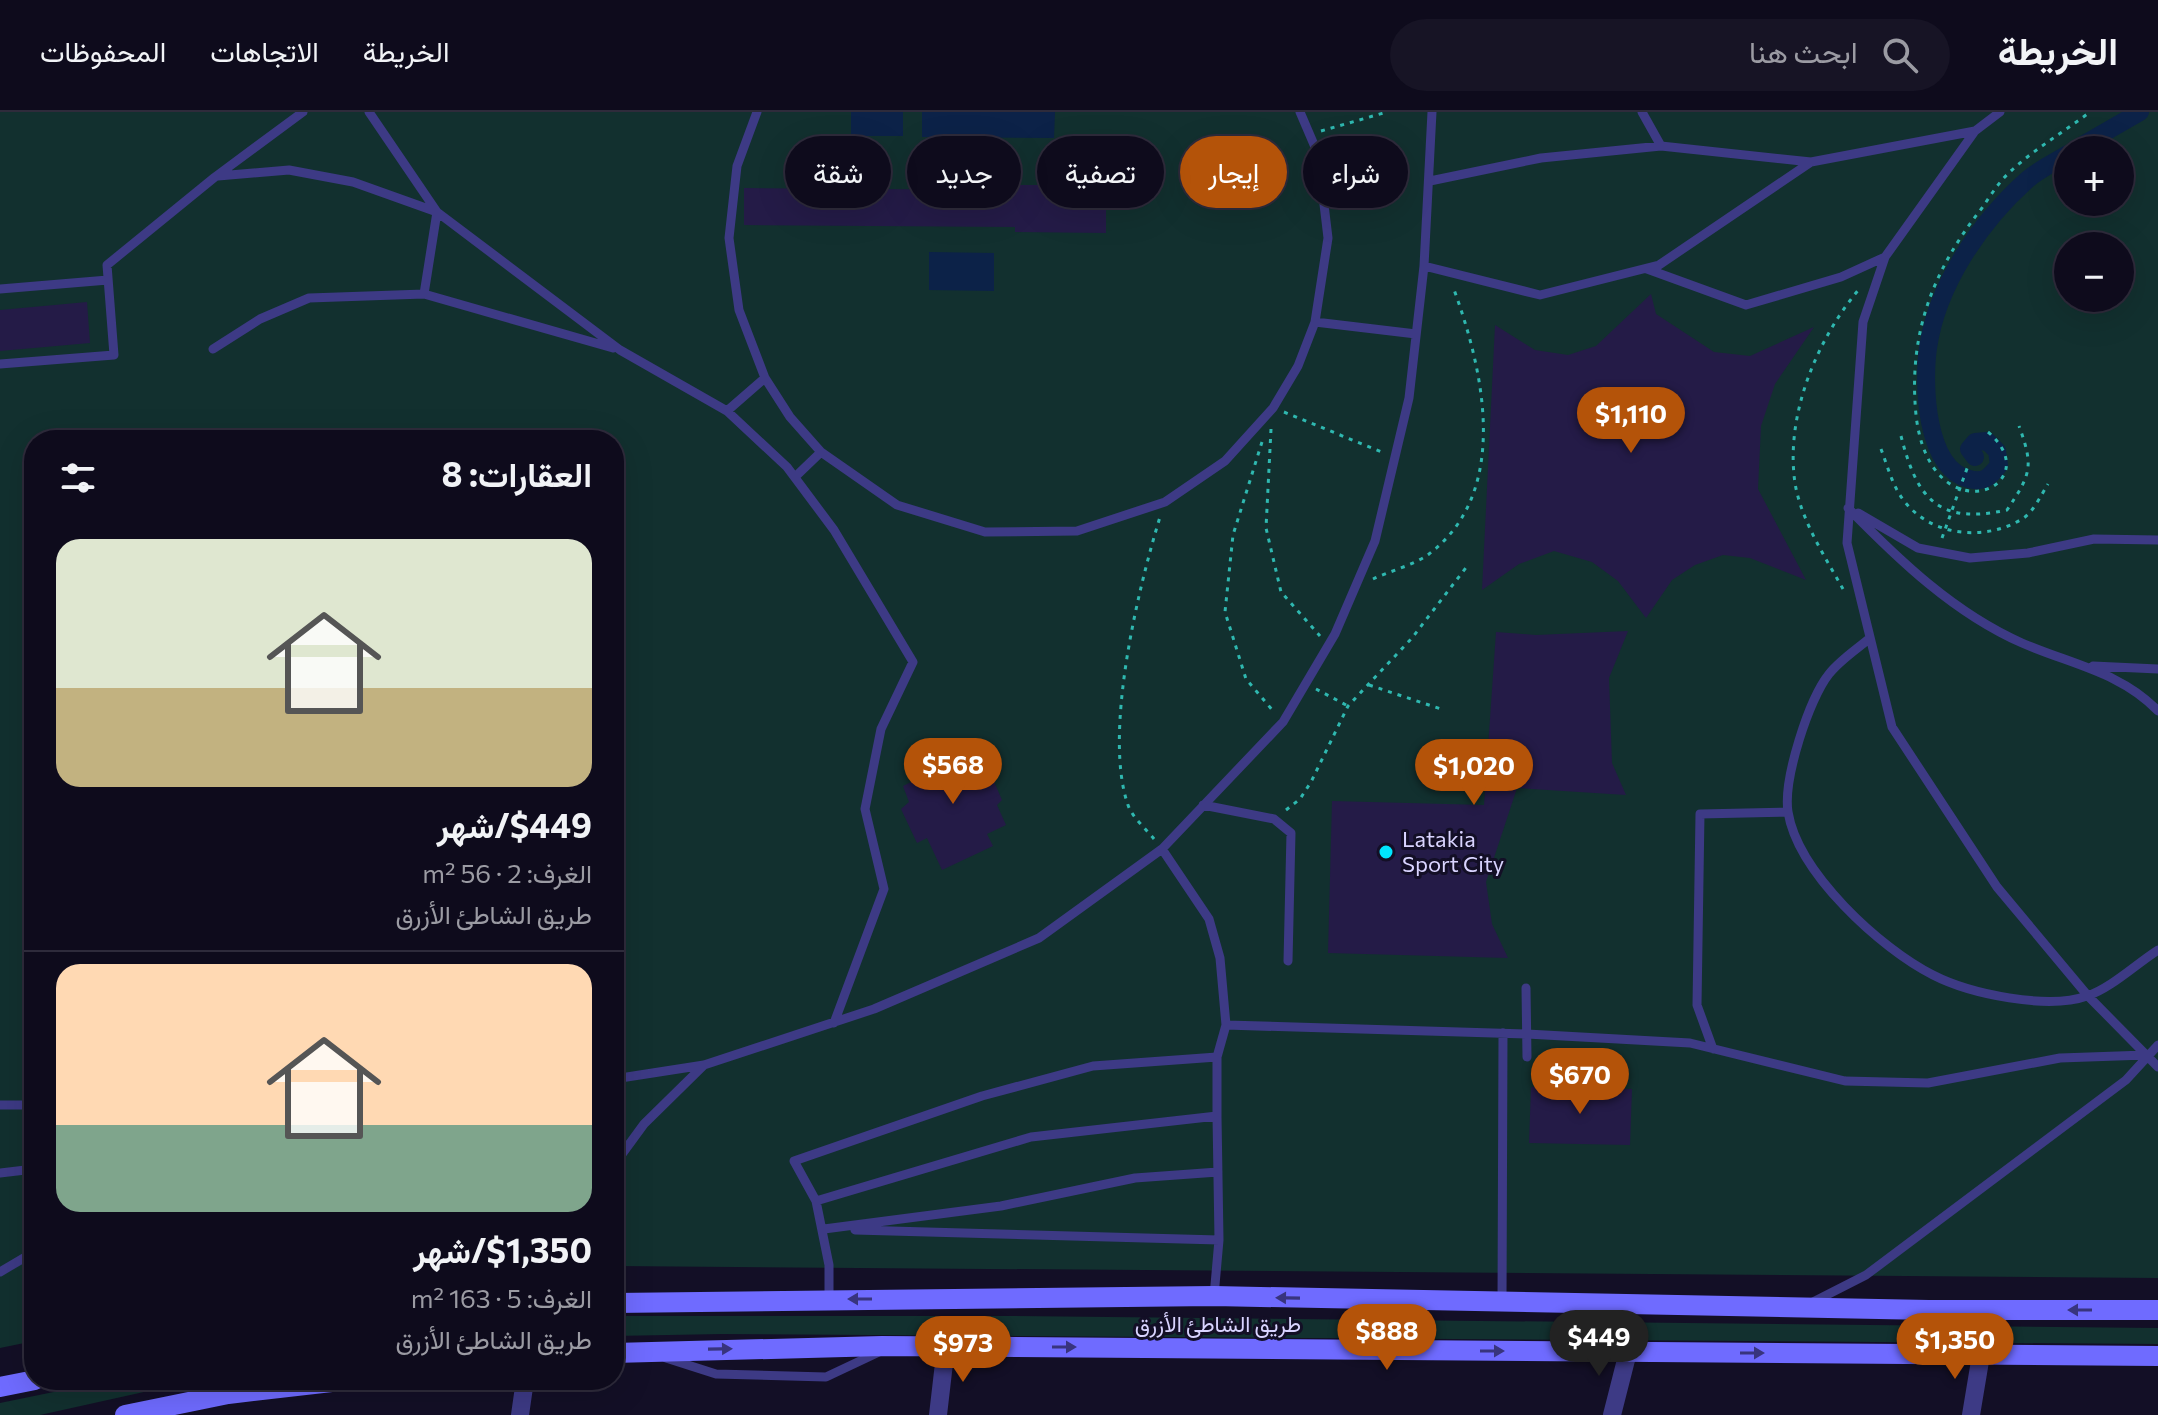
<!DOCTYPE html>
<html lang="ar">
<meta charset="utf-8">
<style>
:root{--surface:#0e0b1c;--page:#171425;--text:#f1f3f6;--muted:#9b9ba3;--line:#2e2b3b;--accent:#b45309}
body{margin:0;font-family:Commissioner,Vazirmatn,sans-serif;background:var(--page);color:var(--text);direction:rtl;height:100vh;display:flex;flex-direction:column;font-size:30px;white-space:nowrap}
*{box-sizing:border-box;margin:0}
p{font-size:26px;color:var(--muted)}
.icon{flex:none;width:44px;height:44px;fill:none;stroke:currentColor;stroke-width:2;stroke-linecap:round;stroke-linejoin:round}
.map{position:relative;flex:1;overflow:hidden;direction:ltr}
.panel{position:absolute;left:24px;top:318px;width:600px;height:960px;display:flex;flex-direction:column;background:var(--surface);border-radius:32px;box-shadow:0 8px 32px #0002,0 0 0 2px var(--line);direction:rtl}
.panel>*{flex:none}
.hud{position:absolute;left:648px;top:24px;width:760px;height:72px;direction:rtl;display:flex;gap:16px}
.tools{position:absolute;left:2054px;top:24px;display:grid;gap:16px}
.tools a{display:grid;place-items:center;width:80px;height:80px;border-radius:50%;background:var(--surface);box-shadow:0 8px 32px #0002,0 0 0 2px var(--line);font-size:40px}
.price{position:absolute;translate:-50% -68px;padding:0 18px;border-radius:28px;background:var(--accent);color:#fff;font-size:26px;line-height:52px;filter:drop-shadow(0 2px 4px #0008)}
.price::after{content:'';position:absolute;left:50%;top:48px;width:24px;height:18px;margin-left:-12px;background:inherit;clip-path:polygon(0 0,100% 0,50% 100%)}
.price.on{background:#222;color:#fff}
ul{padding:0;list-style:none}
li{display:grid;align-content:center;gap:16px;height:424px;padding:0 32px}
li+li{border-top:2px solid var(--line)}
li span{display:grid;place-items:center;height:248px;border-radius:24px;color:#555}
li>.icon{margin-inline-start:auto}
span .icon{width:144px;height:144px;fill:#fffc;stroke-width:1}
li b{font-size:34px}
h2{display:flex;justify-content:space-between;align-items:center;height:96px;padding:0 32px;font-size:34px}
.tag{padding:0 28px;border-radius:36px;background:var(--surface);box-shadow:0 8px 32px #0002,0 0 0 2px var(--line);font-size:28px;line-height:72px}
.tag.on{background:var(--accent);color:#fff}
header{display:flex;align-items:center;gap:48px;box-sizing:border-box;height:112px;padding:0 40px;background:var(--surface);border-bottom:2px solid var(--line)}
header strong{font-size:38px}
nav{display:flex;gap:44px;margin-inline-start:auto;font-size:28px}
.search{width:560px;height:72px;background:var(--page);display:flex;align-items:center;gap:20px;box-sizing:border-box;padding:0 28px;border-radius:44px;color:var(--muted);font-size:30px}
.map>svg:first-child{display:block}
</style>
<header>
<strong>الخريطة</strong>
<div class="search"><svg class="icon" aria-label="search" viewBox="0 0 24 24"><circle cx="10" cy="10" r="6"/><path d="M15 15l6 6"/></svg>ابحث هنا</div>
<nav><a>الخريطة</a><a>الاتجاهات</a><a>المحفوظات</a></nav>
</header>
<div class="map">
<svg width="2158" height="1303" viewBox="0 0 2158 1303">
<rect width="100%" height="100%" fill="#130f26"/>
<path fill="#12302f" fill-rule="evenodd" d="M0,0H2158V1166L614,1154V328H34V1229L0,1236ZM2068,38H2120V90H2068ZM2068,134H2120V186H2068Z
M614,1204H1011L2158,1216V1232L722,1222L614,1224Z
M112,1268H198L40,1303H0V1291Z"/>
<path fill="#0c2248" d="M851,0H903V24H851Z
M922,0H1055L1054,26L922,25Z
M929,140L994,141V179L929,178Z"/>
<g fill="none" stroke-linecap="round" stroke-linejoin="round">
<path stroke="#0c2248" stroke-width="18" d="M2074,38L2140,0
M1975,345L1969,337L1975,330L1987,329L1997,339L1999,353C1990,365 1984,371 1969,367C1925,356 1923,271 1928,236C1937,173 1980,110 2027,68C2038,58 2055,50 2068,42"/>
</g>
<path fill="#241b47" d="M1016,73H1106V121L1015,120V115L744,113V76L1016,78Z
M1651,182L1656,202L1714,240L1750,244L1814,215L1775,272L1761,314L1758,377L1806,468L1750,446L1723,443L1695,453L1672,468L1646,506L1618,469L1592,450L1554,439L1519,452L1482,478L1495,213L1535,238L1568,243L1596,234Z
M87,190L90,231L0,239V198Z
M1628,519L1609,566L1612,651L1626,683L1517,676L1486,770L1492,812L1508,846L1328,841L1332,689L1484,693L1496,520L1536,523Z
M960,632L971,657L986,651L1002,688L997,693L1006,713L987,722L993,734L942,758L927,726L917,731L901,697L909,690L903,674L917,667L912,654Z
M1531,975L1632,977L1630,1033L1529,1031Z"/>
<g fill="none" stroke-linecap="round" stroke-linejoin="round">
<path stroke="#2fb8b0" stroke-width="3" stroke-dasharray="4 6" stroke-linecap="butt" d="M1321,19L1387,0
M1284,300L1384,341
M1271,317L1266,416L1281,480L1320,524
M1988,320C2052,375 1930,427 1916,303C1908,222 1933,158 1982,96C1991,83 2000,68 2012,58C2036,36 2065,19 2090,0
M1901,324C1917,387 1938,413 2007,398C2031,362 2034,355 2019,314
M1262,330L1233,423L1225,500L1246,567L1274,600
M1881,337C1886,350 1890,365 1897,378C1921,423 1981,432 2022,407C2033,401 2041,383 2048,372
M1942,426L1969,351
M1373,467C1390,459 1414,453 1429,442C1512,379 1483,256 1453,175
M1843,477C1825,445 1801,408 1795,371C1785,303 1817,227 1860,176
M1369,573L1441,597
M1316,577L1348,594
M1286,698L1300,687L1311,670L1348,594L1412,526L1468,453
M1154,727C1146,717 1132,705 1128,693C1103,622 1138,477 1160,405"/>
<path stroke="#3d3a85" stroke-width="9" d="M369,0L437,100L620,238L727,299L787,355L834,418L913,550L881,617L865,697L884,777L834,911
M757,0L737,54L729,126L739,198L765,266L790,305L821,340L897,393L985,420L1077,419L1165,390L1225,349L1273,296L1298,254L1315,210L1328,126L1318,42L1300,0
M1642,0L1661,34
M2000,0L1975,19L1885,145L1863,210L1847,431L1892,615L1997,775L2088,884L2158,955
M218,64L289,58L353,70L437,100L424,182
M1430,69L1541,46L1661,34L1811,50L1975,19
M1424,154L1540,183L1659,153L1811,50
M1647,157L1746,193L1841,165L1885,145
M0,177L108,168
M1315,210L1416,222
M213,237L260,207L309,186L424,182L613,236
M0,252L114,243L107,153L215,65L303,0
M727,299L765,266
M795,365L821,340
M1848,396C1899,448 1954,501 2022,531C2070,552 2121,560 2158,599
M1858,401L1918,436L1970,446L2028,441L2094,427L2158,428
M1870,526C1857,537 1840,548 1829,562C1809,587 1783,667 1788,700C1798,761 1880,836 1933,863C1970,882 2048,898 2087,884C2111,876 2136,852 2158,838
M2093,554L2158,557
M1203,693L1274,707L1291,721L1288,849
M1162,737L1209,807L1220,846L1226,913
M1526,876L1527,945
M1713,937L1697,893L1700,702L1788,700
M614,967L704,953L874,897L1039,826L1162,737L1283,610L1335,522L1375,429L1409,286L1424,154L1432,0
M0,993H34
M1217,1004V945L1226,913L1527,922L1690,931L1845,969L1928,971L2060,946L2146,943
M614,1053L644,1012L704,953
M0,1061L34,1057
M816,1089L794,1049L982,984L1093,954L1217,945
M824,1117L1001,1094L1135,1066L1218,1060
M855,1118L1219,1128
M0,1160L34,1140
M829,1187V1153L816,1089L1031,1025L1217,1004L1219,1128L1214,1184
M1502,1190L1503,921
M1813,1190L1866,1163L2126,968L2158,933
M666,1246L716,1262L826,1265L879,1240"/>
<path stroke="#3d3a85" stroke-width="18" d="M520,1303L525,1268
M938,1303L946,1234
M1612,1303L1628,1240
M1971,1303L1981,1243"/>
<path stroke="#6f6bff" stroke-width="20" d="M614,1191L1214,1184L1929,1198H2158
M614,1241L882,1234L2158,1244
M0,1275L35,1268
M125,1303L228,1282L349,1268"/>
</g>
<defs><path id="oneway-solid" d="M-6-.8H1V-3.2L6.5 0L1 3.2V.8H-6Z" transform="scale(2)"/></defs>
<g fill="#38347d">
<use href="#oneway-solid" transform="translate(1288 1186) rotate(-179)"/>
<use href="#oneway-solid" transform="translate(860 1187) rotate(180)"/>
<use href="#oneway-solid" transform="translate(2080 1198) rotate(180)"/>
<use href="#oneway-solid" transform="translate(1064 1235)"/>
<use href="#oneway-solid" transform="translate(720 1237) rotate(-1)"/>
<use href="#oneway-solid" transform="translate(1492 1239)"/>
<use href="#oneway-solid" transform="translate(1752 1241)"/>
</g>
<circle fill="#00e5ff" stroke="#130f26" stroke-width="3" cx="1386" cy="740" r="8"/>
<g text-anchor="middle" stroke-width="6" stroke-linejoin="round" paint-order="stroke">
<g font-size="22" fill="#d9d4ff" stroke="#130f26" text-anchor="start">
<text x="1402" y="735">Latakia<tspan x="1402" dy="25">Sport City</tspan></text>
</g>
<g font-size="22" fill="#d9d4ff" stroke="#130f26">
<text x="1218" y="1220">طريق الشاطئ الأزرق</text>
</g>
</g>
</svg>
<div class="tools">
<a>+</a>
<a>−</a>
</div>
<b class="price" style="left:1631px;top:343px">$1,110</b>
<b class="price" style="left:953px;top:694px">$568</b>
<b class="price" style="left:1474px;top:695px">$1,020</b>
<b class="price" style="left:1580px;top:1004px">$670</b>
<b class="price" style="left:1387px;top:1260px">$888</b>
<b class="price on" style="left:1599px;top:1266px">$449</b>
<b class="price" style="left:1955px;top:1269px">$1,350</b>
<b class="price" style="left:963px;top:1272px">$973</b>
<div class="hud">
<a class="tag">شراء</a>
<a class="tag on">إيجار</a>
<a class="tag">تصفية</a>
<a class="tag">جديد</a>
<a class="tag">شقة</a>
</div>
<section class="panel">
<h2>العقارات: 8<svg class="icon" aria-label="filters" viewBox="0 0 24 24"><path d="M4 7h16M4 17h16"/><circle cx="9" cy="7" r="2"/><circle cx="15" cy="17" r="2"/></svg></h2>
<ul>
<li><span style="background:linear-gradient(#dfe7d0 60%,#c2b280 0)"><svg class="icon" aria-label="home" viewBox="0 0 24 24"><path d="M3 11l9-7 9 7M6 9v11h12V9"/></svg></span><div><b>$449/شهر</b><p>الغرف: 2 · 56 m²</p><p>طريق الشاطئ الأزرق</p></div></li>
<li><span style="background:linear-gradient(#ffd9b3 65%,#7fa58c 0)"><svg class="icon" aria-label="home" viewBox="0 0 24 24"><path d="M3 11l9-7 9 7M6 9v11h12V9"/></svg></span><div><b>$1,350/شهر</b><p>الغرف: 5 · 163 m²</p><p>طريق الشاطئ الأزرق</p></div></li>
</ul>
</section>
</div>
